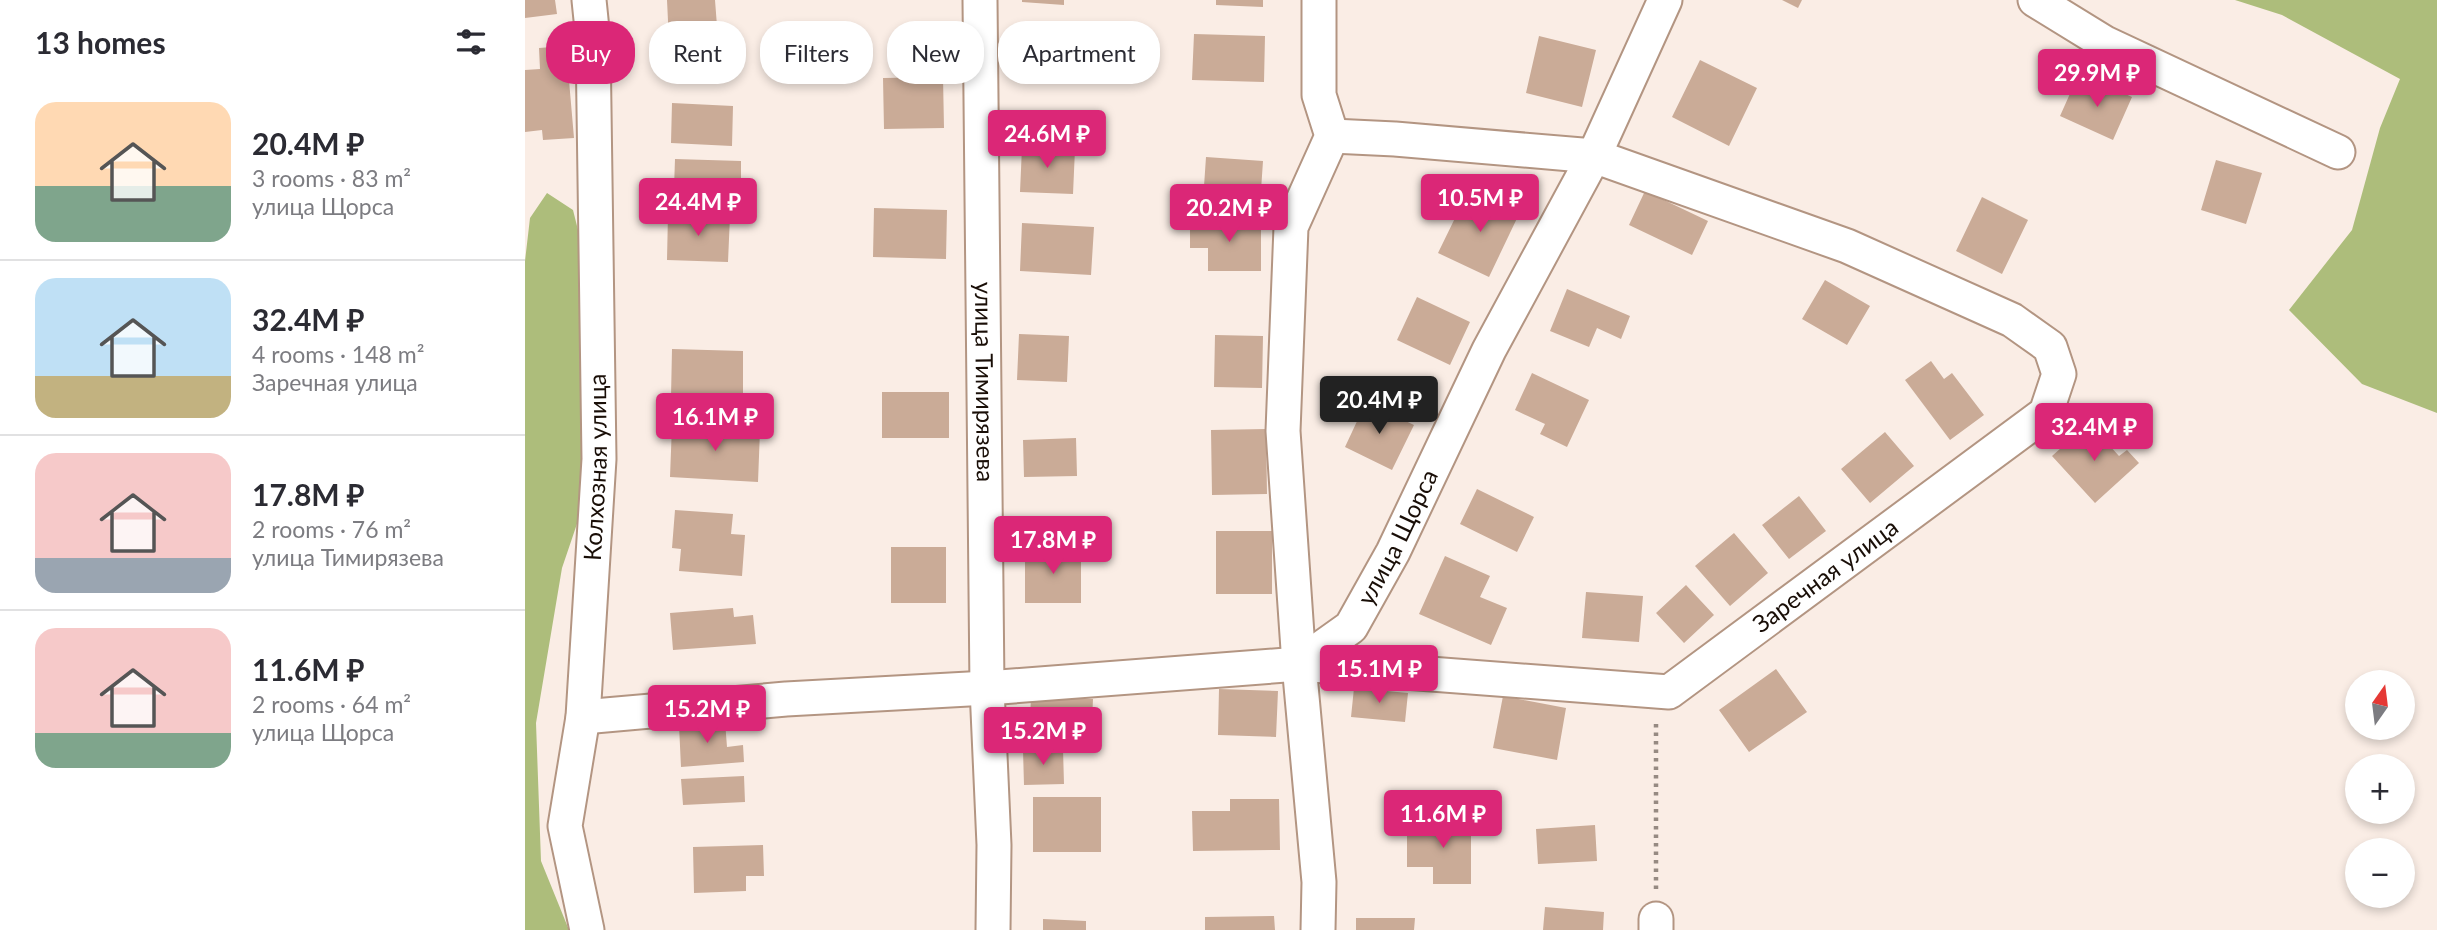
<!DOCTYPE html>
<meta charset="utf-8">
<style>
:root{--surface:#fff;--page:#f7f7f7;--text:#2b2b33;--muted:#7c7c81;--line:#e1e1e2;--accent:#db2777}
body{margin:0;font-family:Lato,sans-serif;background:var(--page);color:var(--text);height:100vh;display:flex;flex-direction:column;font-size:26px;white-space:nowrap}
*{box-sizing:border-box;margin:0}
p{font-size:23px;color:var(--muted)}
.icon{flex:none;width:38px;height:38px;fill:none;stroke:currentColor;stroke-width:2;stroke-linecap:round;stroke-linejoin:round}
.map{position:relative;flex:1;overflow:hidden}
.drawer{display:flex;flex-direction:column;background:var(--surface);width:525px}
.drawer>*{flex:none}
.hud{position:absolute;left:21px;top:21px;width:665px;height:63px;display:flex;gap:14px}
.needle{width:46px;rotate:14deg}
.controls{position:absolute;left:1820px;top:670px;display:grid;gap:14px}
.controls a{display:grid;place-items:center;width:70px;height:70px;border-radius:50%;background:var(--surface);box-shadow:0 4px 10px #0003;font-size:35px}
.price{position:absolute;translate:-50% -60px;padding:0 16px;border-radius:7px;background:var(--accent);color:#fff;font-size:23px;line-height:46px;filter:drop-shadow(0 2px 4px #0008)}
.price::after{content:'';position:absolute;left:50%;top:42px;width:21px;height:16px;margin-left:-10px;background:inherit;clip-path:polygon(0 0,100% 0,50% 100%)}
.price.active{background:#222;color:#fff}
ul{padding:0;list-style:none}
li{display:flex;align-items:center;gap:21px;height:175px;padding:0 35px}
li+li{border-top:2px solid var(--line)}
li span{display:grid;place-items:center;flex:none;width:196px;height:140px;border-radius:21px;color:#555}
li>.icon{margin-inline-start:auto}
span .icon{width:84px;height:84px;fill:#fffc;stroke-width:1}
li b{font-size:30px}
h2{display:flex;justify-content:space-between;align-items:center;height:84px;padding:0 35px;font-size:30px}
.chip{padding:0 24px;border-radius:28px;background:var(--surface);box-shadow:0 4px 10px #0003;font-size:24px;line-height:63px}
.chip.active{background:var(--accent);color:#fff}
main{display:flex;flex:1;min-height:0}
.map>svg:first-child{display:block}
</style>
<main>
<section class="drawer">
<h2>13 homes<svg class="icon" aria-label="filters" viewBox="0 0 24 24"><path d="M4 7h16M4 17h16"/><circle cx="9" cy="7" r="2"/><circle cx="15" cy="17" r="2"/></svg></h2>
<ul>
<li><span style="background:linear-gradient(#ffd9b3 60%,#7fa58c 0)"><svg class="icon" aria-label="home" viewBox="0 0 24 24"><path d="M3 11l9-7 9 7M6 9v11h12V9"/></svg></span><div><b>20.4M ₽</b><p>3 rooms · 83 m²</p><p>улица Щорса</p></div></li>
<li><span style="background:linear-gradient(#bfe0f5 70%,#c2b280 0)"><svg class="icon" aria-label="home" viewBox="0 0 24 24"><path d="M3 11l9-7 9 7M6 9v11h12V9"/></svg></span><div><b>32.4M ₽</b><p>4 rooms · 148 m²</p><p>Заречная улица</p></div></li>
<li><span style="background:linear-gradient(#f6c9c9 75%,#9aa5b1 0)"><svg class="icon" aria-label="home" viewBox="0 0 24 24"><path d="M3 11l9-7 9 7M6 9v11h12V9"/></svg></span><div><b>17.8M ₽</b><p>2 rooms · 76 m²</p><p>улица Тимирязева</p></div></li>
<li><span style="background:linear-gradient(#f6c9c9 75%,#7fa58c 0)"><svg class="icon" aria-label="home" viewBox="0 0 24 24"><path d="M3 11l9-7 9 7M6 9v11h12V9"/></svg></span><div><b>11.6M ₽</b><p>2 rooms · 64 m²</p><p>улица Щорса</p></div></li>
</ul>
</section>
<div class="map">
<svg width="1912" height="930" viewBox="0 0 1912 930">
<rect width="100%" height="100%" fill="#faede5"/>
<path fill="#adbd7b" d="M1710,0H1912V413L1837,384L1764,310L1827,230L1855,128L1875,79L1757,15Z
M22,193L48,210L59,254L56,512L37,568L11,723L16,861L44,930H0V261L5,218Z"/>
<path fill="#caab97" d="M0,0H30L32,14L0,18Z
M142,0H190L193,39L144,42Z
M497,0H539V5L497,2Z
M691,0H738V7L691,5Z
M1257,0H1277L1273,8Z
M669,34L740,36L739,82L667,80Z
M1014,36L1071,50L1057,107L1001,93Z
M547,39L549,81L496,83L494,41Z
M41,46L49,138L18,140L17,130L0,132V70L15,69L14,48Z
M1175,60L1232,88L1204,146L1147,117Z
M418,77L419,128L359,129L358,78Z
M1569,80L1607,97L1588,140L1535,116L1548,87L1563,94Z
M147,103L208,106L207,146L146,143Z
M497,147L550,149L548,194L495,192Z
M681,157L738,161L735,205L678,201Z
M150,159L216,161V190L149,188Z
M1691,160L1737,173L1721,224L1676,210Z
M949,190L995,212L964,277L913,253L932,214L937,217Z
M1120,191L1183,221L1167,255L1104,225Z
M1457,197L1503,220L1477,274L1431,251Z
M349,208L422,210L421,259L348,257Z
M143,214L205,216L203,262L142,260Z
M665,220H736V271H683V248H665Z
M497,223L569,227L566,275L495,271Z
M1300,280L1345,306L1322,345L1277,319Z
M1042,289L1105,316L1096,339L1072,328L1064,347L1025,331Z
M892,297L945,322L925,365L872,340Z
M494,334L544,336L542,382L492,380Z
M690,335L738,336L737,388L689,387Z
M147,349L218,351V398L146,397Z
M1406,361L1419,379L1427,373L1459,415L1425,440L1380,380Z
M1007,373L1064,400L1042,447L1015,434L1020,424L990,410Z
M357,392H424V438H357Z
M841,402L889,425L867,470L820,447Z
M1564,423L1594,456L1602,450L1614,463L1570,503L1527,456Z
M147,425L235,430L233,482L145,477Z
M741,429L742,494L687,495L686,430Z
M1360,432L1389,466L1345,503L1316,469Z
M551,438L552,476L499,477L498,440Z
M952,489L1009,517L992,552L935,524Z
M1274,496L1301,531L1264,559L1237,525Z
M150,510L208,514L206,534L220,535L217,576L154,571L156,549L147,548Z
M691,531H747V594H691Z
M1209,533L1243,573L1205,606L1170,566Z
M366,547H421V603H366Z
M500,548H556V603H500Z
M920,556L965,576L955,597L982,608L966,645L894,614Z
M1161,585L1189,615L1159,643L1131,613Z
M1061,592L1118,596L1114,642L1057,638Z
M208,608L209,617L228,615L231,644L148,650L145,613Z
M1251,669L1282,712L1224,752L1194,710Z
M829,688L883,693L880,722L826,717Z
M694,689L753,691L751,737L693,735Z
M978,696L1041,708L1032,760L968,748Z
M506,697L568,699L566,743L504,741Z
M200,721L202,747L218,745L219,762L156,767L154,725Z
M538,749L539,784L499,785L498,750Z
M219,776L220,802L158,805L156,779Z
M508,797H576V852H508Z
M705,799H754L755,850L668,851L667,811H705Z
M907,818H946V884H908V867H882V828L907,829Z
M1070,825L1072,861L1013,864L1011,829Z
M238,845L239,876H221V891L169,893L168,847Z
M1020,907L1079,912L1078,930H1018Z
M749,916L750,930H680V917Z
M831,918H890L889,930H831Z
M518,919L561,921V930H518Z"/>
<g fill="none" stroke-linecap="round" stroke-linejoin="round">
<g stroke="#b39582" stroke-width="37">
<g id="minor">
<path id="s1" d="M455,0L462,688L469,845L468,930"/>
<path d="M1510,0L1580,43L1813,152"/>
<path d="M774,664L758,431L766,227L807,136L794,95V0"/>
<path id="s2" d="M58,717L261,699L462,688L774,664L1144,692L1521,413L1534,374L1525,347L1487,320L1322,246L1069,156L870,139L807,136"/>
<path id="s3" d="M62,930L40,826L58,717L74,459L68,39L64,0"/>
<path id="s4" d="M793,930L794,882L774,664L826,627L868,552L964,350L1069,156L1140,0"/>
<path d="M1131,930V919"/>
</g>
</g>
<path stroke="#968a82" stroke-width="4.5" stroke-dasharray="3.5 5" stroke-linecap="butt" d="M1131,889V720"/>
<use href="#minor" stroke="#fff" stroke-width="33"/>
</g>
<g text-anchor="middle" stroke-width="7" stroke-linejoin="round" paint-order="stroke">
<g font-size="24" fill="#190e07" stroke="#fdfdfd">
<text dy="8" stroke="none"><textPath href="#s1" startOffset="382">улица Тимирязева</textPath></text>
<text dy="8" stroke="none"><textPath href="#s3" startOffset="467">Колхозная улица</textPath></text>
<text dy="8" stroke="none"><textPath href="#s4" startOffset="432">улица Щорса</textPath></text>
<text dy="8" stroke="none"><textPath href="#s2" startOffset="1284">Заречная улица</textPath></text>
</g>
</g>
</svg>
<div class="controls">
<a><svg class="needle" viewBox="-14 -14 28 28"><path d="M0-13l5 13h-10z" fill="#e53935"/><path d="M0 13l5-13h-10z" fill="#7c7c81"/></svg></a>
<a>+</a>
<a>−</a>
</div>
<b class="price" style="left:1572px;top:109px">29.9M ₽</b>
<b class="price" style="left:522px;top:170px">24.6M ₽</b>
<b class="price" style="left:955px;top:234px">10.5M ₽</b>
<b class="price" style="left:173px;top:238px">24.4M ₽</b>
<b class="price" style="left:704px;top:244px">20.2M ₽</b>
<b class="price active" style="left:854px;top:436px">20.4M ₽</b>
<b class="price" style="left:190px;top:453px">16.1M ₽</b>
<b class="price" style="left:1569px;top:463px">32.4M ₽</b>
<b class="price" style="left:528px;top:576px">17.8M ₽</b>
<b class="price" style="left:854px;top:705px">15.1M ₽</b>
<b class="price" style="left:182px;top:745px">15.2M ₽</b>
<b class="price" style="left:518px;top:767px">15.2M ₽</b>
<b class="price" style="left:918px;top:850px">11.6M ₽</b>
<div class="hud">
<a class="chip active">Buy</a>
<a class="chip">Rent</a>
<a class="chip">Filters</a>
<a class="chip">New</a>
<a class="chip">Apartment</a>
</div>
</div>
</main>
